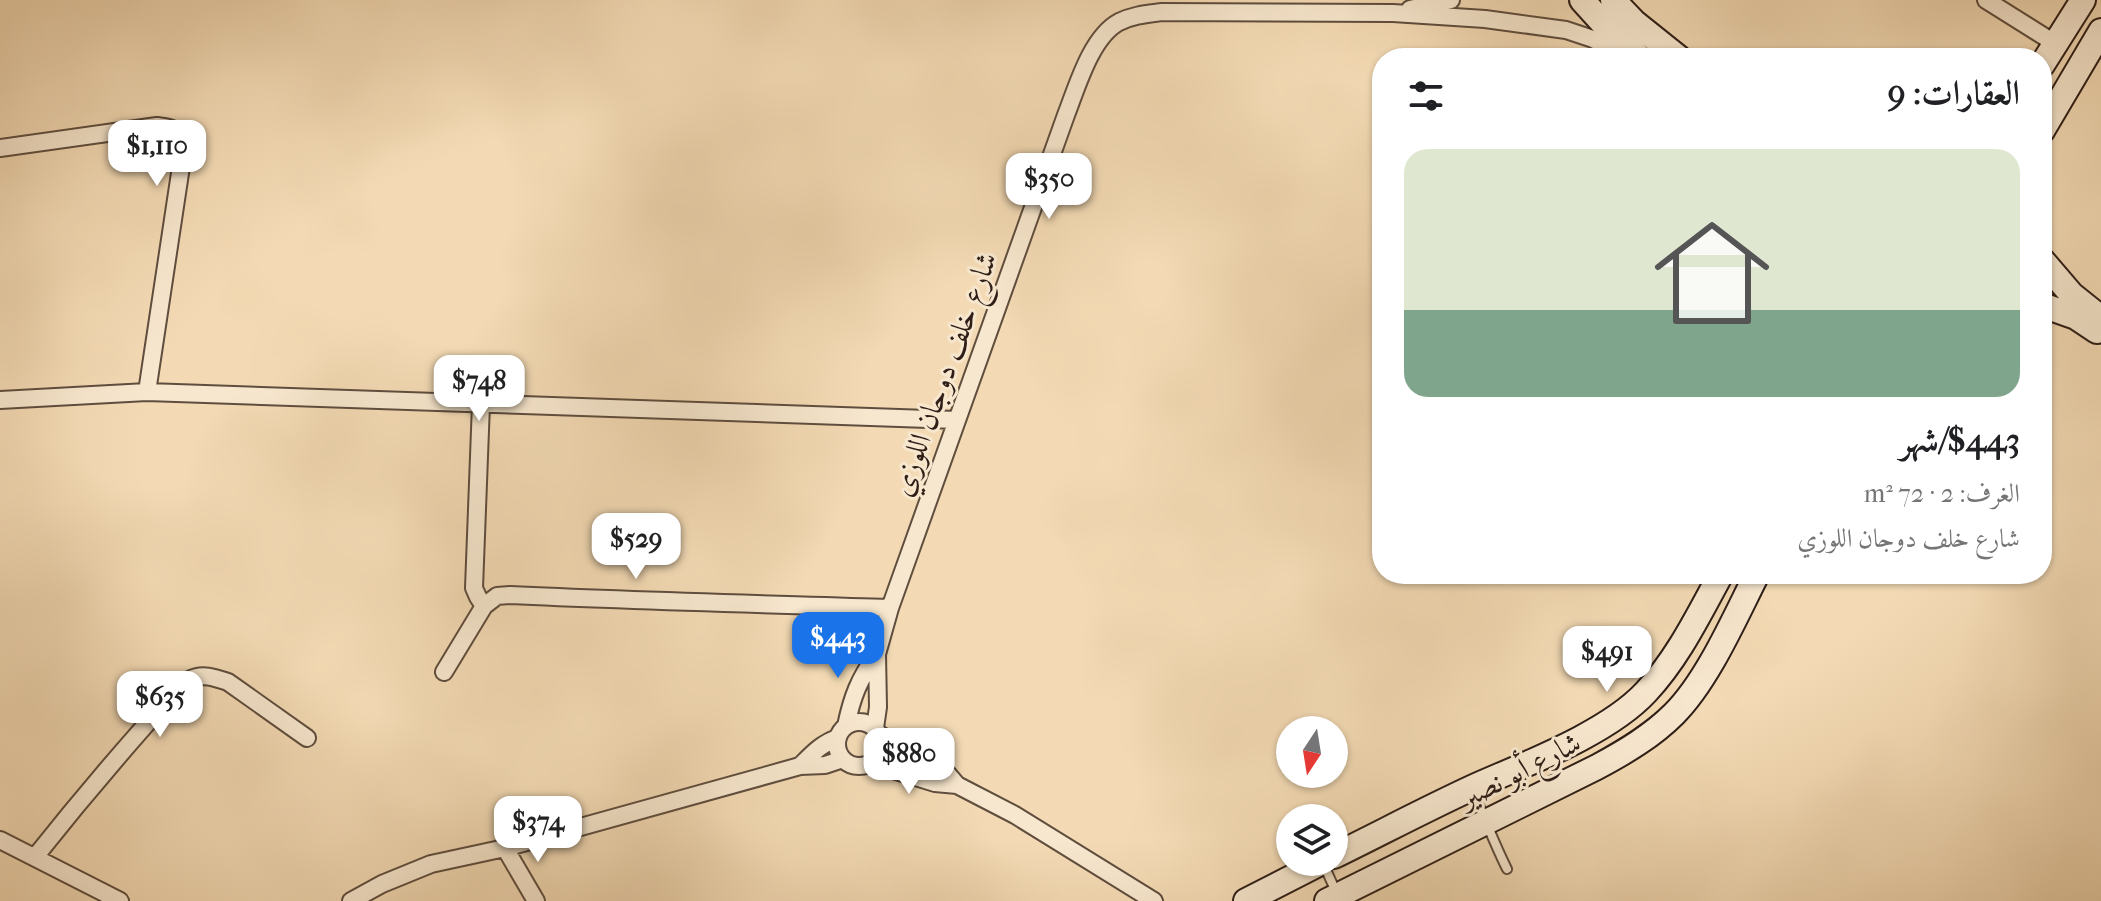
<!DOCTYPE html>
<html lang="ar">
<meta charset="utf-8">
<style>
:root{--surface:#fff;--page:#f6f6f6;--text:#202124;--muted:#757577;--line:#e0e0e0;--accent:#1a73e8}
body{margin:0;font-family:"IM FELL French Canon",Amiri,serif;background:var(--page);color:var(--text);direction:rtl;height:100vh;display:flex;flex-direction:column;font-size:30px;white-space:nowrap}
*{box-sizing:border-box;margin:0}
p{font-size:26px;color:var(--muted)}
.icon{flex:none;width:44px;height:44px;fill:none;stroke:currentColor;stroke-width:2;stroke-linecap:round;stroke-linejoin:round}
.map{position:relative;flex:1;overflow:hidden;direction:ltr}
.panel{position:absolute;left:1372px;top:48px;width:680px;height:536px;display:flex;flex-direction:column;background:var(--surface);border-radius:32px;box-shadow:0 2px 6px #0004;direction:rtl}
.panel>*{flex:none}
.needle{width:52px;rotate:192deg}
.tools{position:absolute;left:1276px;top:716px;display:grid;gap:16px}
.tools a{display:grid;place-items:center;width:72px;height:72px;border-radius:50%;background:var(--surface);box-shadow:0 2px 6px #0004;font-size:40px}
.price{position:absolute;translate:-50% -68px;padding:0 18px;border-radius:16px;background:#fff;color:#222;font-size:26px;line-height:52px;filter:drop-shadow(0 2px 4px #0008)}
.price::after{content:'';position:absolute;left:50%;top:48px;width:24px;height:18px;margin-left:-12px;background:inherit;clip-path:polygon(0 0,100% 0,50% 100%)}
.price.active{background:var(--accent);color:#fff}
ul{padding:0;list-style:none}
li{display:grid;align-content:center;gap:16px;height:424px;padding:0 32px}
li+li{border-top:2px solid var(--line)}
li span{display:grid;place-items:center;height:248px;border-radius:24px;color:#555}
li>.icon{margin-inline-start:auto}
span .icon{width:144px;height:144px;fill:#fffc;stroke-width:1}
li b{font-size:34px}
h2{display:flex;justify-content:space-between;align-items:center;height:96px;padding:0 32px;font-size:34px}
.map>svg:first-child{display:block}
</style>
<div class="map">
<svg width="2101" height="901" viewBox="0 0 2101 901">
<rect width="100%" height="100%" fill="#f3dab4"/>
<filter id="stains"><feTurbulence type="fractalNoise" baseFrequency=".0025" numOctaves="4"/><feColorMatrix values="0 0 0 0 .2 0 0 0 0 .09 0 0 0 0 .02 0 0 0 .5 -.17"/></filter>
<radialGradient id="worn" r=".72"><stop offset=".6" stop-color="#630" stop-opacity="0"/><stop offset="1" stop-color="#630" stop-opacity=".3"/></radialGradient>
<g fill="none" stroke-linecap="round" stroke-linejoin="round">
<g stroke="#5f4d3e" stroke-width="12">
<path id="lane" d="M1472,789C1484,816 1494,843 1507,869
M1323,863L1337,894"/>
</g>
<g stroke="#5f4d3e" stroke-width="20">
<path id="street" d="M1986,0L2056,44
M1410,9L1451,0
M0,148L157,126C170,128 177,128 185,140L147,392
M0,400L147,392L957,420
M481,404L474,588L478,597L484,606
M444,672L484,606L497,596L510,595C637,601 763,604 890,608
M837 744a22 22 0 1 1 44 0a22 22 0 1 1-44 0Z
M846,726C852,697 859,679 877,654
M875,728L878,707L877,654L890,608L1066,115C1077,87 1091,37 1119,22C1133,15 1147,14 1162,12L1393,13L1485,19L1566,30L1593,39L1628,58
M880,735L904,746L941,766L957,785L1015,815L1154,901
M870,763L935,783L957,785
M800,766C812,754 822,743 838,738
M0,840L120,901
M505,848L536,901
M35,857C70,813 106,770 143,728C157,712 172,690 191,679C203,673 216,678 228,682L307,738
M351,901L382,884L431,864L505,848L800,766L825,765L843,759"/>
</g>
<g stroke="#2e1e17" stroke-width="28">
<path id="secondary" d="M1582,0L1610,31L1640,58
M1613,0L1634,22L1679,58
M2042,65L2083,0
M2042,131L2101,31
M2042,260L2072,295L2101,318
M2042,305L2076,317L2097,331
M1334,856C1381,833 1428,808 1476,786C1528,763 1608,733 1646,692C1678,658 1699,614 1721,574
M1246,901L1322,862
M1327,901L1597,767C1625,752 1652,736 1674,714C1708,680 1735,617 1757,574"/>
</g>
<use href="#lane" stroke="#f7e7ce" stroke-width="8"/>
<use href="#street" stroke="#f7e7ce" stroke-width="16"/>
<use href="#secondary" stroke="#f7e7ce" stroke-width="24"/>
</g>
<g text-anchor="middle" stroke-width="6" stroke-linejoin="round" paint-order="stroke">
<g font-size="30" fill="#2e1e17" stroke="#f7e7ce">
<text transform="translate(944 374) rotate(-70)" y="10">شارع خلف دوجان اللوزي</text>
<text transform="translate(1520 770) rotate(-27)" y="10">شارع أبو نصير</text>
</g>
</g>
<rect width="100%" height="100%" filter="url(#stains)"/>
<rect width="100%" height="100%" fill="url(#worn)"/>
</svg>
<div class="tools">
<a><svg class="needle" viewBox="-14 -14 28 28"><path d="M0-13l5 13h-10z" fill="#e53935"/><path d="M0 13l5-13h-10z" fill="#757577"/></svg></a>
<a><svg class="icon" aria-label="layers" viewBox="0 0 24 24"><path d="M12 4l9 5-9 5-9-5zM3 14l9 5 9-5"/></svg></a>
</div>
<b class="price" style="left:157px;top:188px">$1,110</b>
<b class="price" style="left:1049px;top:221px">$350</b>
<b class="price" style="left:479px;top:423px">$748</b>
<b class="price" style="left:636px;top:581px">$529</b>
<b class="price active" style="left:838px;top:680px">$443</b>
<b class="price" style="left:1607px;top:694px">$491</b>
<b class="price" style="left:160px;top:739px">$635</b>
<b class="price" style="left:909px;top:796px">$880</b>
<b class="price" style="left:538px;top:864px">$374</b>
<section class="panel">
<h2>العقارات: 9<svg class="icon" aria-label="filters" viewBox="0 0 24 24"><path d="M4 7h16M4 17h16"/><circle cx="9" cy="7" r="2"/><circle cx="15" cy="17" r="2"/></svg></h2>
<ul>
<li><span style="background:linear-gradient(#dfe7d0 65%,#7fa58c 0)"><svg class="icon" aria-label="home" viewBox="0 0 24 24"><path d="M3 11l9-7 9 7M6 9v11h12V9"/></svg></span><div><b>$443/شهر</b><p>الغرف: 2 · 72 m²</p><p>شارع خلف دوجان اللوزي</p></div></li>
</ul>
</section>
</div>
